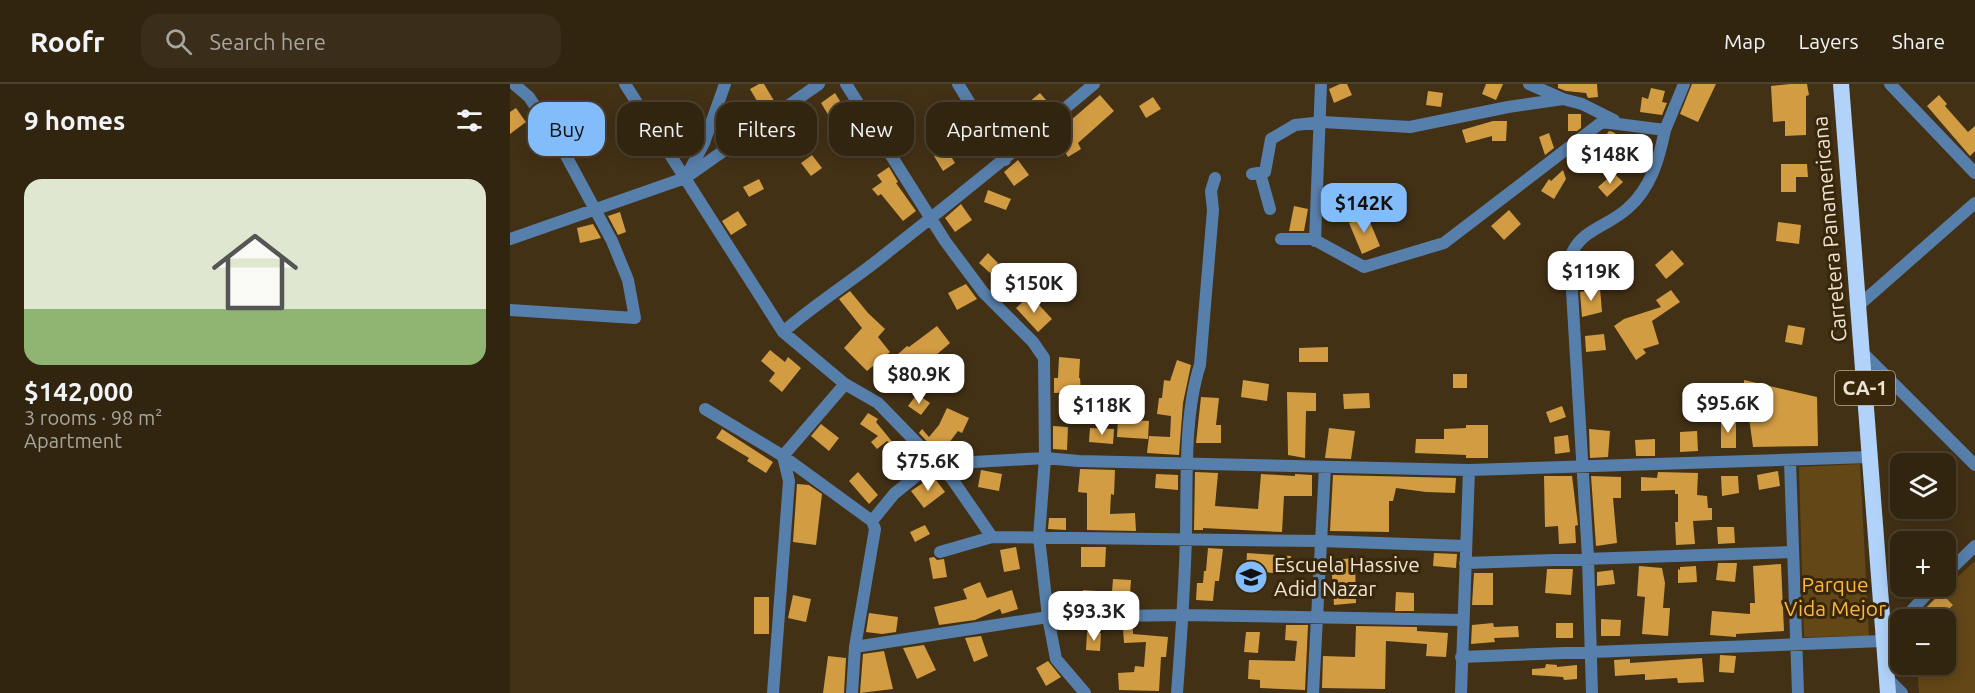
<!DOCTYPE html>
<meta charset="utf-8">
<style>
:root{--surface:#322510;--page:#3a2d19;--text:#f1f3f6;--muted:#a8a59f;--line:#4d4230;--accent:#83bcfb}
body{margin:0;font-family:Ubuntu,sans-serif;background:var(--page);color:var(--text);height:100vh;display:flex;flex-direction:column;font-size:22px;white-space:nowrap}
*{box-sizing:border-box;margin:0}
p{font-size:20px;color:var(--muted)}
.icon{flex:none;width:33px;height:33px;fill:none;stroke:currentColor;stroke-width:2;stroke-linecap:round;stroke-linejoin:round}
.map{position:relative;flex:1;overflow:hidden}
.panel{display:flex;flex-direction:column;background:var(--surface);width:510px}
.panel>*{flex:none}
.guide{position:absolute;left:18px;top:18px;width:570px;height:54px;display:flex;gap:12px}
.fabs{position:absolute;left:1380px;top:369px;display:grid;gap:12px}
.fabs a{display:grid;place-items:center;width:66px;height:66px;border-radius:12px;background:var(--surface);box-shadow:0 3px 15px #0003,0 0 0 2px var(--line);font-size:30px}
.price{position:absolute;translate:-50% -51px;padding:0 14px;border-radius:12px;background:#fff;color:#222;font-size:20px;line-height:39px;filter:drop-shadow(0 2px 3px #0008)}
.price::after{content:'';position:absolute;left:50%;top:36px;width:18px;height:14px;margin-left:-9px;background:inherit;clip-path:polygon(0 0,100% 0,50% 100%)}
.price.current{background:var(--accent);color:#111}
ul{padding:0;list-style:none}
li{display:grid;align-content:center;gap:12px;height:318px;padding:0 24px}
li+li{border-top:2px solid var(--line)}
li span{display:grid;place-items:center;height:186px;border-radius:18px;color:#555}
li>.icon{margin-inline-start:auto}
span .icon{width:108px;height:108px;fill:#fffc;stroke-width:1}
li b{font-size:26px}
h2{display:flex;justify-content:space-between;align-items:center;height:72px;padding:0 24px;font-size:26px}
.chip{padding:0 21px;border-radius:18px;background:var(--surface);box-shadow:0 3px 15px #0003,0 0 0 2px var(--line);font-size:21px;line-height:54px}
.chip.current{background:var(--accent);color:#111}
header{display:flex;align-items:center;gap:36px;box-sizing:border-box;height:84px;padding:0 30px;background:var(--surface);border-bottom:2px solid var(--line)}
header strong{font-size:28px}
nav{display:flex;gap:33px;margin-inline-start:auto;font-size:21px}
.search{width:420px;height:54px;background:var(--page);display:flex;align-items:center;gap:15px;box-sizing:border-box;padding:0 21px;border-radius:18px;color:var(--muted);font-size:22px}
main{display:flex;flex:1;min-height:0}
.map>svg:first-child{display:block}
</style>
<header>
<strong>Roofr</strong>
<div class="search"><svg class="icon" aria-label="search" viewBox="0 0 24 24"><circle cx="10" cy="10" r="6"/><path d="M15 15l6 6"/></svg>Search here</div>
<nav><a>Map</a><a>Layers</a><a>Share</a></nav>
</header>
<main>
<section class="panel">
<h2>9 homes<svg class="icon" aria-label="filters" viewBox="0 0 24 24"><path d="M4 7h16M4 17h16"/><circle cx="9" cy="7" r="2"/><circle cx="15" cy="17" r="2"/></svg></h2>
<ul>
<li><span style="background:linear-gradient(#dfe7d0 70%,#8fb573 0)"><svg class="icon" aria-label="home" viewBox="0 0 24 24"><path d="M3 11l9-7 9 7M6 9v11h12V9"/></svg></span><div><b>$142,000</b><p>3 rooms · 98 m²</p><p>Apartment</p></div></li>
</ul>
</section>
<div class="map">
<svg width="1465" height="609" viewBox="0 0 1465 609">
<rect width="100%" height="100%" fill="#433116"/>
<path fill="#644717" d="M1350,380L1359,552L1294,553L1289,383Z
M1465,477V609H1409L1407,581L1436,580V536L1406,535V531Z"/>
<path fill="#d29c43" d="M249,0H254L266,20L254,29L240,5Z
M830,0H837L842,11L824,19L819,5Z
M976,0H993L986,16L972,10Z
M1048,0H1087L1088,13L1078,14L1076,9L1056,7L1048,4Z
M1182,0H1206L1188,38L1170,30Z
M1280,0H1297L1299,11L1296,12V51L1275,52V37L1263,38L1261,2Z
M1141,4L1155,7L1152,18L1157,19L1152,31L1130,28L1132,13L1138,15Z
M918,7L933,9L931,23L916,21Z
M325,9L343,38L348,35L367,65L358,71L347,53L340,58L324,36L322,37L311,19Z
M530,9L543,24L496,62L489,50L504,37L501,33Z
M590,11L604,27L568,59L571,65L558,73L552,63L550,64L540,48L550,39L553,43Z
M1429,11L1437,20L1435,22L1458,48L1465,42V67L1460,72L1417,22Z
M643,13L651,25L636,34L629,22Z
M452,22L465,43L451,52L437,32Z
M6,24L16,38L0,50V28Z
M1058,30H1071V44L1067,47H1058Z
M983,37H997L996,57H982V52L956,59L952,46Z
M1099,47L1103,48L1117,58L1106,73L1089,61Z
M1039,49L1044,64L1035,71L1029,53Z
M436,64L445,79L433,87L424,72Z
M302,71L312,84L301,92L291,79Z
M508,76L519,91L504,102L494,88Z
M1271,80H1297L1298,93H1286V108H1271Z
M379,83L388,98L386,99L406,127L393,137L371,110L368,112L362,105L372,98L367,91Z
M1053,86L1056,95L1044,115L1031,107L1039,95L1041,97Z
M1104,89L1113,98L1097,113L1088,103Z
M249,95L254,105L239,113L233,103Z
M478,106L501,115L496,126L474,118Z
M875,110L876,124L863,125L862,111Z
M451,120L462,136L445,148L435,134Z
M784,122L798,125L794,147H779Z
M999,126L1011,140L994,156L981,142Z
M228,127L237,141L221,151L212,137Z
M110,128L116,148L108,151L98,132Z
M857,131L870,162L852,170L839,139Z
M1268,138L1291,141L1289,160L1266,157Z
M83,140L91,154L70,159L67,144Z
M1162,166L1174,180L1156,195L1145,181Z
M478,169L488,179L480,189L469,179Z
M456,200L467,215L447,226L438,209Z
M1090,204L1092,228L1072,233L1070,208Z
M1161,206L1170,218L1142,237L1149,260L1133,265L1136,269L1126,276L1104,242L1114,235L1151,223L1146,216Z
M340,207L358,229L375,245L368,253L380,268L357,287L334,264L352,244L329,215Z
M520,211L542,235L528,248L506,224Z
M1278,241L1295,244L1292,261L1275,258Z
M427,242L440,259L395,298L378,279L397,262L399,263Z
M1094,250L1096,266L1076,268L1075,252Z
M818,263V278H789V264Z
M260,266L275,278L278,273L291,284L272,308L259,297L265,289L251,277Z
M549,273L570,275L569,294H570L571,308L544,309V294H548Z
M667,276L681,281L673,319L669,371L637,369L639,352L660,353L661,332L647,330L649,314H652L654,296L660,297Z
M943,290H957V304H943Z
M733,296L759,300L757,317L731,313Z
M1234,296L1307,313L1308,362L1243,363L1238,326H1234Z
M777,308L806,309V327H796L795,374L778,371Z
M859,309L860,324L834,325L833,310Z
M407,310L420,319L411,331L398,322Z
M691,313L709,314L706,341H711V359H686Z
M1052,322L1056,333L1040,339L1036,328Z
M437,324L459,334L452,349L448,347L432,368L435,371L431,372L409,349L412,345L419,353L429,341Z
M358,329L368,335L366,338L384,360L383,362L377,357L367,365L361,358L368,352L350,340Z
M608,335L639,337L638,355L607,353Z
M1211,337H1226V364H1211Z
M311,340L329,354L319,367L301,352Z
M956,341H978V374H956V371L905,369L906,355H934V345L956,344Z
M543,342L558,343L557,366L543,365Z
M580,344L604,345L603,360L579,358Z
M819,344L845,347L841,375L815,374Z
M212,345L263,378L256,389L237,377L239,374L206,354Z
M1079,345L1100,347L1098,373L1080,374Z
M1187,347L1188,367L1170,368V348Z
M1058,351L1060,368L1045,370L1044,353Z
M1145,355V372H1126L1125,356Z
M398,362L413,378L400,386L387,376Z
M570,385L605,386L604,411L601,410L600,430L625,429L626,447L577,446V409L568,408Z
M471,386L492,390L489,407L468,403Z
M1268,387L1270,402L1249,406L1247,391Z
M348,388L368,411L359,420L339,397Z
M685,388L708,389L705,422L748,425L751,390L785,392V390L802,391V412H774L772,448L693,444V446H684Z
M1148,388L1188,389L1187,411L1197,412L1198,424H1202V436L1183,437L1185,460L1166,461L1165,438H1168V410H1165V406L1131,407V393L1147,394Z
M646,390L668,391V406L645,404Z
M823,391L946,394L945,409L916,408L886,404L883,417H879V448L820,447Z
M423,392L435,408L414,424L401,407Z
M1034,392H1062L1068,441L1065,442L1066,459L1049,460L1048,442L1035,443Z
M1081,392L1111,393V414H1103L1107,459L1086,462Z
M1211,392H1228L1229,409L1212,412Z
M287,400L299,401L312,410L306,461L283,458Z
M539,434H556V446L538,445Z
M415,441L420,450L405,458L400,448Z
M1207,443H1224L1225,459L1208,460Z
M506,463L510,485L494,488L490,466Z
M571,463H596L595,483H571Z
M698,464L713,465L709,497H705L703,517L686,516L687,499H693L694,487H696Z
M737,469L781,472L779,490L736,487Z
M924,469L947,470L946,484L923,482Z
M424,473L427,476L434,475L437,493L423,495L419,474Z
M845,474L846,519L824,521L821,476Z
M1208,479H1227L1225,498L1206,496Z
M1271,480L1274,547L1226,550V553L1200,551L1202,527L1240,530V519H1245L1243,482Z
M1129,482L1152,484L1155,499L1153,524H1160L1158,552L1132,550L1135,513L1127,512Z
M1186,482L1187,498L1168,499V485L1170,486V483Z
M1037,485H1063L1061,511L1035,509Z
M1103,486L1105,500L1087,502V488Z
M964,489H983V521H962Z
M603,495L621,496L619,524H601V522L572,519L573,506L602,508Z
M470,498L477,514L502,506L508,525L492,530L490,525L465,536L429,541L424,523L457,515L453,505Z
M886,508L904,509V527H885Z
M1431,509L1443,521L1427,536H1412L1408,532Z
M283,511L301,515L296,538L278,534Z
M244,513H259V550H244Z
M359,529L388,533L386,548L372,550L356,548Z
M1091,535L1111,536L1110,552H1091Z
M983,539L984,543L1008,542L1009,553L984,554L985,558L961,560L962,541Z
M1046,539H1063V554H1046Z
M776,541H798L795,606L750,604V596L738,595L739,576L785,577L787,557L775,556Z
M846,542L907,543V547L938,549L936,573L916,572L917,560L876,557L875,605L812,604L813,572L845,573Z
M623,543V550L658,553L656,573H651L649,607L609,606L608,589L624,588L625,582L634,583L636,558L614,559L613,544Z
M577,548L591,549L590,567L576,566Z
M736,548H750L748,569L734,568Z
M471,552L478,572L464,578L455,554Z
M414,561L426,586L407,595L393,564Z
M374,567L383,605L350,609L353,570Z
M1210,571L1226,572L1224,589L1209,588Z
M318,572L336,574L334,609H313Z
M1192,574L1194,598L1168,599L1167,594L1135,596V590L1105,592L1104,576L1120,575V579Z
M538,577L551,593L536,602L526,584Z
M1036,580L1047,581V583L1067,581V595L1054,596L1053,593L1022,591V585L1035,584Z"/>
<g fill="none" stroke-linecap="round" stroke-linejoin="round">
<path stroke="#577fab" stroke-width="12" d="M115,0L273,248L335,300L368,319L442,395L482,453L811,457L956,462
M336,0L435,157L473,208L523,258L534,274L535,374L529,453L538,533L546,575L575,609
M448,0L495,76
M1019,0L1053,15
M1380,0L1465,89
M750,89L760,125
M742,90L755,88L761,55L785,41L813,38L900,43L998,23L1053,15L1072,20L1104,36
M177,91L194,59L215,0
M0,155L175,94L309,0
M771,155H803L854,183L934,159L1092,38L1155,46L1174,0
M805,157L811,0
M1348,222L1465,119
M0,226L125,234L118,196L102,157L47,55L19,13L4,0
M273,248C306,219 344,196 378,168C448,113 517,57 584,0
M195,325L273,372L335,300
M1280,377L1288,609
M362,437L384,410L411,388L428,380L535,374L569,377L959,386L1360,373
M430,468L482,453
M955,479L1283,468
M1436,490L1465,462
M1393,536L1424,502
M345,563L538,533L673,531L953,536
M951,573L1373,557L1390,538
M1377,594L1392,609
M263,609L279,397L273,372L362,437L365,445L345,563L342,609
M667,609C671,556 675,502 676,449C677,398 674,329 690,281L703,126L701,107L705,94
M803,609L815,383
M951,609L959,386
M1082,609L1078,474L1060,174C1069,145 1098,143 1118,124C1141,104 1149,75 1155,46"/>
<path stroke="#577fab" stroke-width="12" d="M1352,268L1465,381"/>
<path stroke="#b1d3fa" stroke-width="16" d="M1331,0L1378,609"/>
</g>
<defs>
<g id="school-disc" transform="scale(1.725)"><circle r="9.5" fill="#83bcfb" stroke="#38270b"/><path d="M0-5L7-2L0 1L-7-2ZM-4 1L0 2.5L4 1V4Q0 6-4 4Z" fill="#111"/></g>
</defs>
<g fill-rule="evenodd">
<use href="#school-disc" x="741" y="493"/>
</g>
<g text-anchor="middle" stroke-width="6" stroke-linejoin="round" paint-order="stroke">
<rect fill="#38270b" stroke="#b8ab98" stroke-width="1.5" x="1325" y="287" width="60" height="34" rx="4.5"/>
<g font-size="20" font-weight="bold" fill="#efe3d4">
<text x="1355" y="311">CA-1</text>
</g>
<g font-size="21" fill="#efe3d4" stroke="#38270b">
<text transform="translate(1320 145) rotate(-95)" y="7">Carretera Panamericana</text>
</g>
<g font-size="21" fill="#efe3d4" stroke="#38270b" text-anchor="start">
<text x="764" y="488">Escuela Hassive<tspan x="764" dy="24">Adid Nazar</tspan></text>
</g>
<g font-size="21" fill="#feb83f" stroke="#38270b">
<text x="1325" y="508">Parque<tspan x="1325" dy="24">Vida Mejor</tspan></text>
</g>
</g>
</svg>
<div class="fabs">
<a><svg class="icon" aria-label="layers" viewBox="0 0 24 24"><path d="M12 4l9 5-9 5-9-5zM3 14l9 5 9-5"/></svg></a>
<a>+</a>
<a>−</a>
</div>
<b class="price" style="left:1100px;top:101px">$148K</b>
<b class="price current" style="left:854px;top:150px">$142K</b>
<b class="price" style="left:1081px;top:218px">$119K</b>
<b class="price" style="left:524px;top:230px">$150K</b>
<b class="price" style="left:409px;top:321px">$80.9K</b>
<b class="price" style="left:1218px;top:350px">$95.6K</b>
<b class="price" style="left:592px;top:352px">$118K</b>
<b class="price" style="left:418px;top:408px">$75.6K</b>
<b class="price" style="left:584px;top:558px">$93.3K</b>
<div class="guide">
<a class="chip current">Buy</a>
<a class="chip">Rent</a>
<a class="chip">Filters</a>
<a class="chip">New</a>
<a class="chip">Apartment</a>
</div>
</div>
</main>
